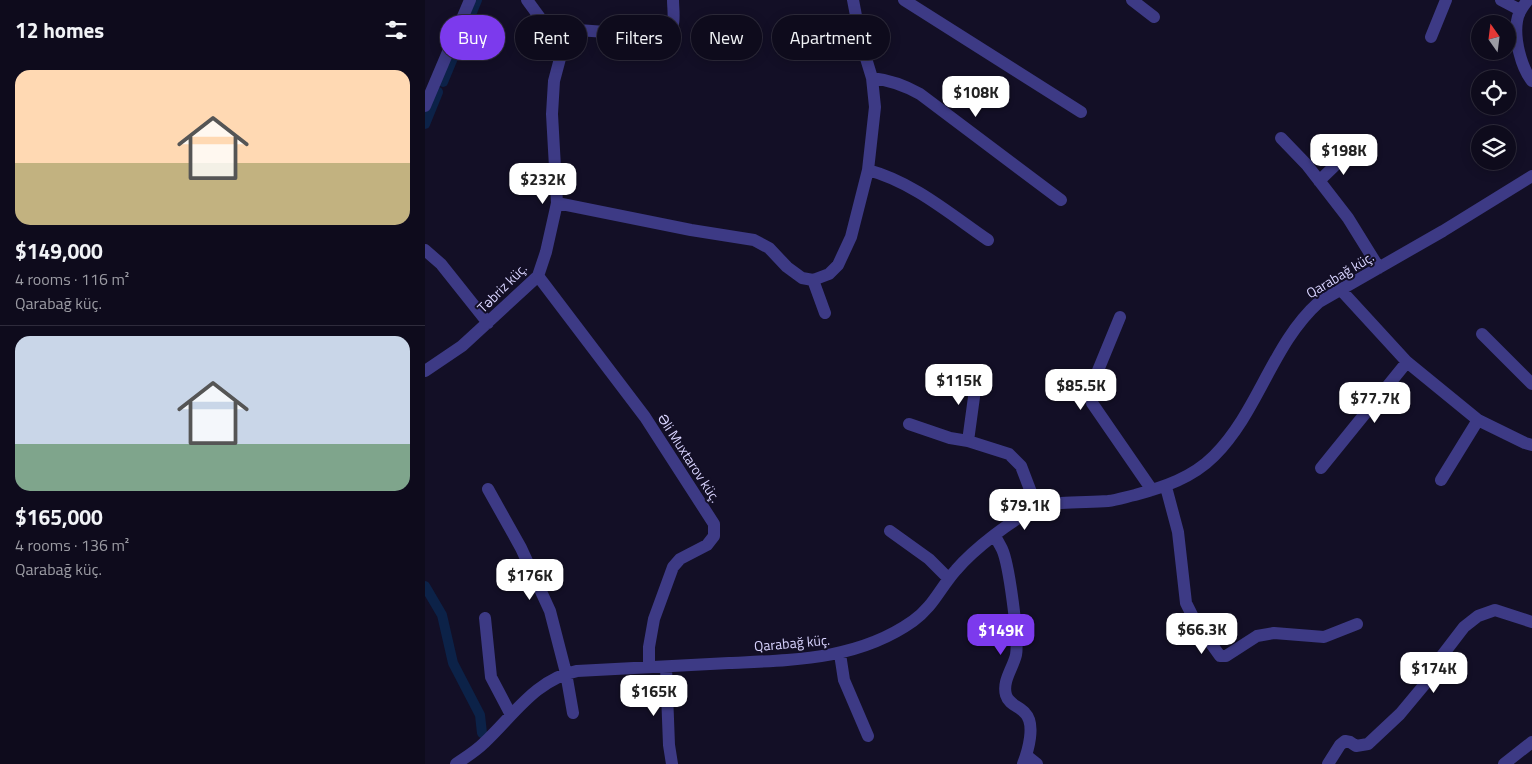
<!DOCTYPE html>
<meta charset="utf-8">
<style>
:root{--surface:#0e0b1c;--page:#171425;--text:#f1f3f6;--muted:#9b9ba3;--line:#2e2b3b;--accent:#7c3aed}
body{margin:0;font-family:"Titillium Web",sans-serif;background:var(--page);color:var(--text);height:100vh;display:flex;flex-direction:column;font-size:19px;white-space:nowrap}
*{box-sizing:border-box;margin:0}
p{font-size:16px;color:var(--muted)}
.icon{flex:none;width:28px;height:28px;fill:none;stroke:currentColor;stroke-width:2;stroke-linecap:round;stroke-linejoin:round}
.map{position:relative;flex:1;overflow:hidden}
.drawer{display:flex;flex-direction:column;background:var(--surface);width:425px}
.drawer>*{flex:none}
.banner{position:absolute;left:15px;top:15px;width:475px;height:45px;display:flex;gap:10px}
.needle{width:32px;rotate:346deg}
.buttons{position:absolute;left:1046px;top:15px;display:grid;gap:10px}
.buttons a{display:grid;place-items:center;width:45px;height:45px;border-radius:50%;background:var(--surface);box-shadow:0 2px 12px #0003,0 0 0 1px var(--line);font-size:25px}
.price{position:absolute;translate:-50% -42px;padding:0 11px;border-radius:10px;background:#fff;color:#222;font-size:16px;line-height:32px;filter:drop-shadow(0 1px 2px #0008)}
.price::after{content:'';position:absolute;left:50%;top:30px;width:15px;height:11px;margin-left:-8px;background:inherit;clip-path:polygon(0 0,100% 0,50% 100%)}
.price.on{background:var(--accent);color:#fff}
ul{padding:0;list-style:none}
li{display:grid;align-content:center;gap:10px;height:265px;padding:0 15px}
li+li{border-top:1px solid var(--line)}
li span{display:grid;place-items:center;height:155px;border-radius:15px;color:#555}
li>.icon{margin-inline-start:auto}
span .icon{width:90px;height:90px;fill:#fffc;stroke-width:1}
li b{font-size:21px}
h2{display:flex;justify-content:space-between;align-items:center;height:60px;padding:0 15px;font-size:21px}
.chip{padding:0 18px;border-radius:22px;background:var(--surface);box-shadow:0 2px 12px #0003,0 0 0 1px var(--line);font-size:18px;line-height:45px}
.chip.on{background:var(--accent);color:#fff}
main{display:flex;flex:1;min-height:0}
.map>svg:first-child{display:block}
</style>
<main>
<section class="drawer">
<h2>12 homes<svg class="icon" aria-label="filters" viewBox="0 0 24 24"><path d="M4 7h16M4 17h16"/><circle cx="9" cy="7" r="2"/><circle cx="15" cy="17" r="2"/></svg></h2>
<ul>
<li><span style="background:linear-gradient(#ffd9b3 60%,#c2b280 0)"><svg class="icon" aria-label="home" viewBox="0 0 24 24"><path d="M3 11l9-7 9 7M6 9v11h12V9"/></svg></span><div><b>$149,000</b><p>4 rooms · 116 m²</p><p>Qarabağ küç.</p></div></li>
<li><span style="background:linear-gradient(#c9d6e8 70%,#7fa58c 0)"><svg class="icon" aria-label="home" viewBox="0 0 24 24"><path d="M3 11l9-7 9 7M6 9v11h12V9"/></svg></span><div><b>$165,000</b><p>4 rooms · 136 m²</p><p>Qarabağ küç.</p></div></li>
</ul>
</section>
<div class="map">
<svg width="1107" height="764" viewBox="0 0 1107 764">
<rect width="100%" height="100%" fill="#130f26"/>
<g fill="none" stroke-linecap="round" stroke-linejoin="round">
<path stroke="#0c2248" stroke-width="10" d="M18,82L52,0
M0,124L13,92
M0,586L17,615L28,663L55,715L57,733"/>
<path stroke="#3d3a85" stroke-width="12" d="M479,0L656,112
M707,0L729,17
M1076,0L1095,10
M1103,0C1098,6 1093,13 1092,21C1089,39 1096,67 1107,81
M1006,37L1021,0
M137,51C139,39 141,35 153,30L236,36C253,31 248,14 248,0
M447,78C465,80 479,85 495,94L636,200
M0,106L45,0
M856,138L882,165L923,218L954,268
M443,170C488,182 525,214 563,240
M894,181L926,150
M132,203L266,230L329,240L344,248L362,267L377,278L388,280L404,274L413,265L426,237L443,170L450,107L447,78L436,42L428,0
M0,250L16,264L63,323
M113,276L220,417L289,524V536L282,545L255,559L248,567L229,619L224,647V667
M388,280L400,313
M915,289L982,362L1053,420L1100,443L1107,445
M695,317L665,390L667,403L727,490
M1057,334L1107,384
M0,371L37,346L113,276L121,252L132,203L127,114L129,81L137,51L132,41L102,0
M484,424L525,438L543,441L584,454L596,466L612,508
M543,441L552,375
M896,468L982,362
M1016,480L1053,420
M741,487L753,532L761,603L770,621L795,656H801L832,636L849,633L899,637L932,624
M63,489L96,548L125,611L141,673L148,713
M465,531L504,559L524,579
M570,536C572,540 575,545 577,549C584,564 594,639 591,655C588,668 577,681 581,695C584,705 594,706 600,713C611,724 603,751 598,764
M60,618L66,677L86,715
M415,654L419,680L443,736
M241,667L244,745L247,764
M602,756L612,764
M31,764C41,757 51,751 59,743C88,716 111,679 152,671C202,668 253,666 304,663C368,660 433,660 488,621C508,607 515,588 531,570C548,550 588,518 613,508C634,500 660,503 683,501C692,500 701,497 710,495C739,487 767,478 789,456C834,411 847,344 894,302L1018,231L1107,176
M903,764L915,745L920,741L925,742L931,746L943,744L975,714L1000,684L1016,657L1039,627L1053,616L1070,610L1107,622
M1079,764L1107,742"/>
</g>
<g text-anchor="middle" stroke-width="4" stroke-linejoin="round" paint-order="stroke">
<g font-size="14" fill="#d9d4ff" stroke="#130f26">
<text transform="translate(915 275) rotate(-31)" y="5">Qarabağ küç.</text>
<text transform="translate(77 288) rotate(-45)" y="5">Təbriz küç.</text>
<text transform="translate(264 458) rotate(57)" y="5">Əli Muxtarov küç.</text>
<text transform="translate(367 643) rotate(-5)" y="5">Qarabağ küç.</text>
</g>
</g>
</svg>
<div class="buttons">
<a><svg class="needle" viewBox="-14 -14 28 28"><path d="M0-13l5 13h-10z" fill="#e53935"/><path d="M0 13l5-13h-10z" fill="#9b9ba3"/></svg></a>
<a><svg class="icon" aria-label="locate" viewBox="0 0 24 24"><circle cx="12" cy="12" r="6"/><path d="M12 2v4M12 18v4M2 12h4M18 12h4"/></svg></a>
<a><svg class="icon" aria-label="layers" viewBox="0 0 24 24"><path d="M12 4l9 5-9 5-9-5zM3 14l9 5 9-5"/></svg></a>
</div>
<b class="price" style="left:551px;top:118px">$108K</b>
<b class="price" style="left:919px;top:176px">$198K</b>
<b class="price" style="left:118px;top:205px">$232K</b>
<b class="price" style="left:534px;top:406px">$115K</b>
<b class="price" style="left:656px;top:411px">$85.5K</b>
<b class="price" style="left:950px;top:424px">$77.7K</b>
<b class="price" style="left:600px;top:531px">$79.1K</b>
<b class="price" style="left:105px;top:601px">$176K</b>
<b class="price" style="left:777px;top:655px">$66.3K</b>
<b class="price on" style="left:576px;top:656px">$149K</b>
<b class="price" style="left:1009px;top:694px">$174K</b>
<b class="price" style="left:229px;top:717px">$165K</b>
<div class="banner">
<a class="chip on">Buy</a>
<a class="chip">Rent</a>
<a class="chip">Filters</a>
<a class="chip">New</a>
<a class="chip">Apartment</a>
</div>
</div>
</main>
